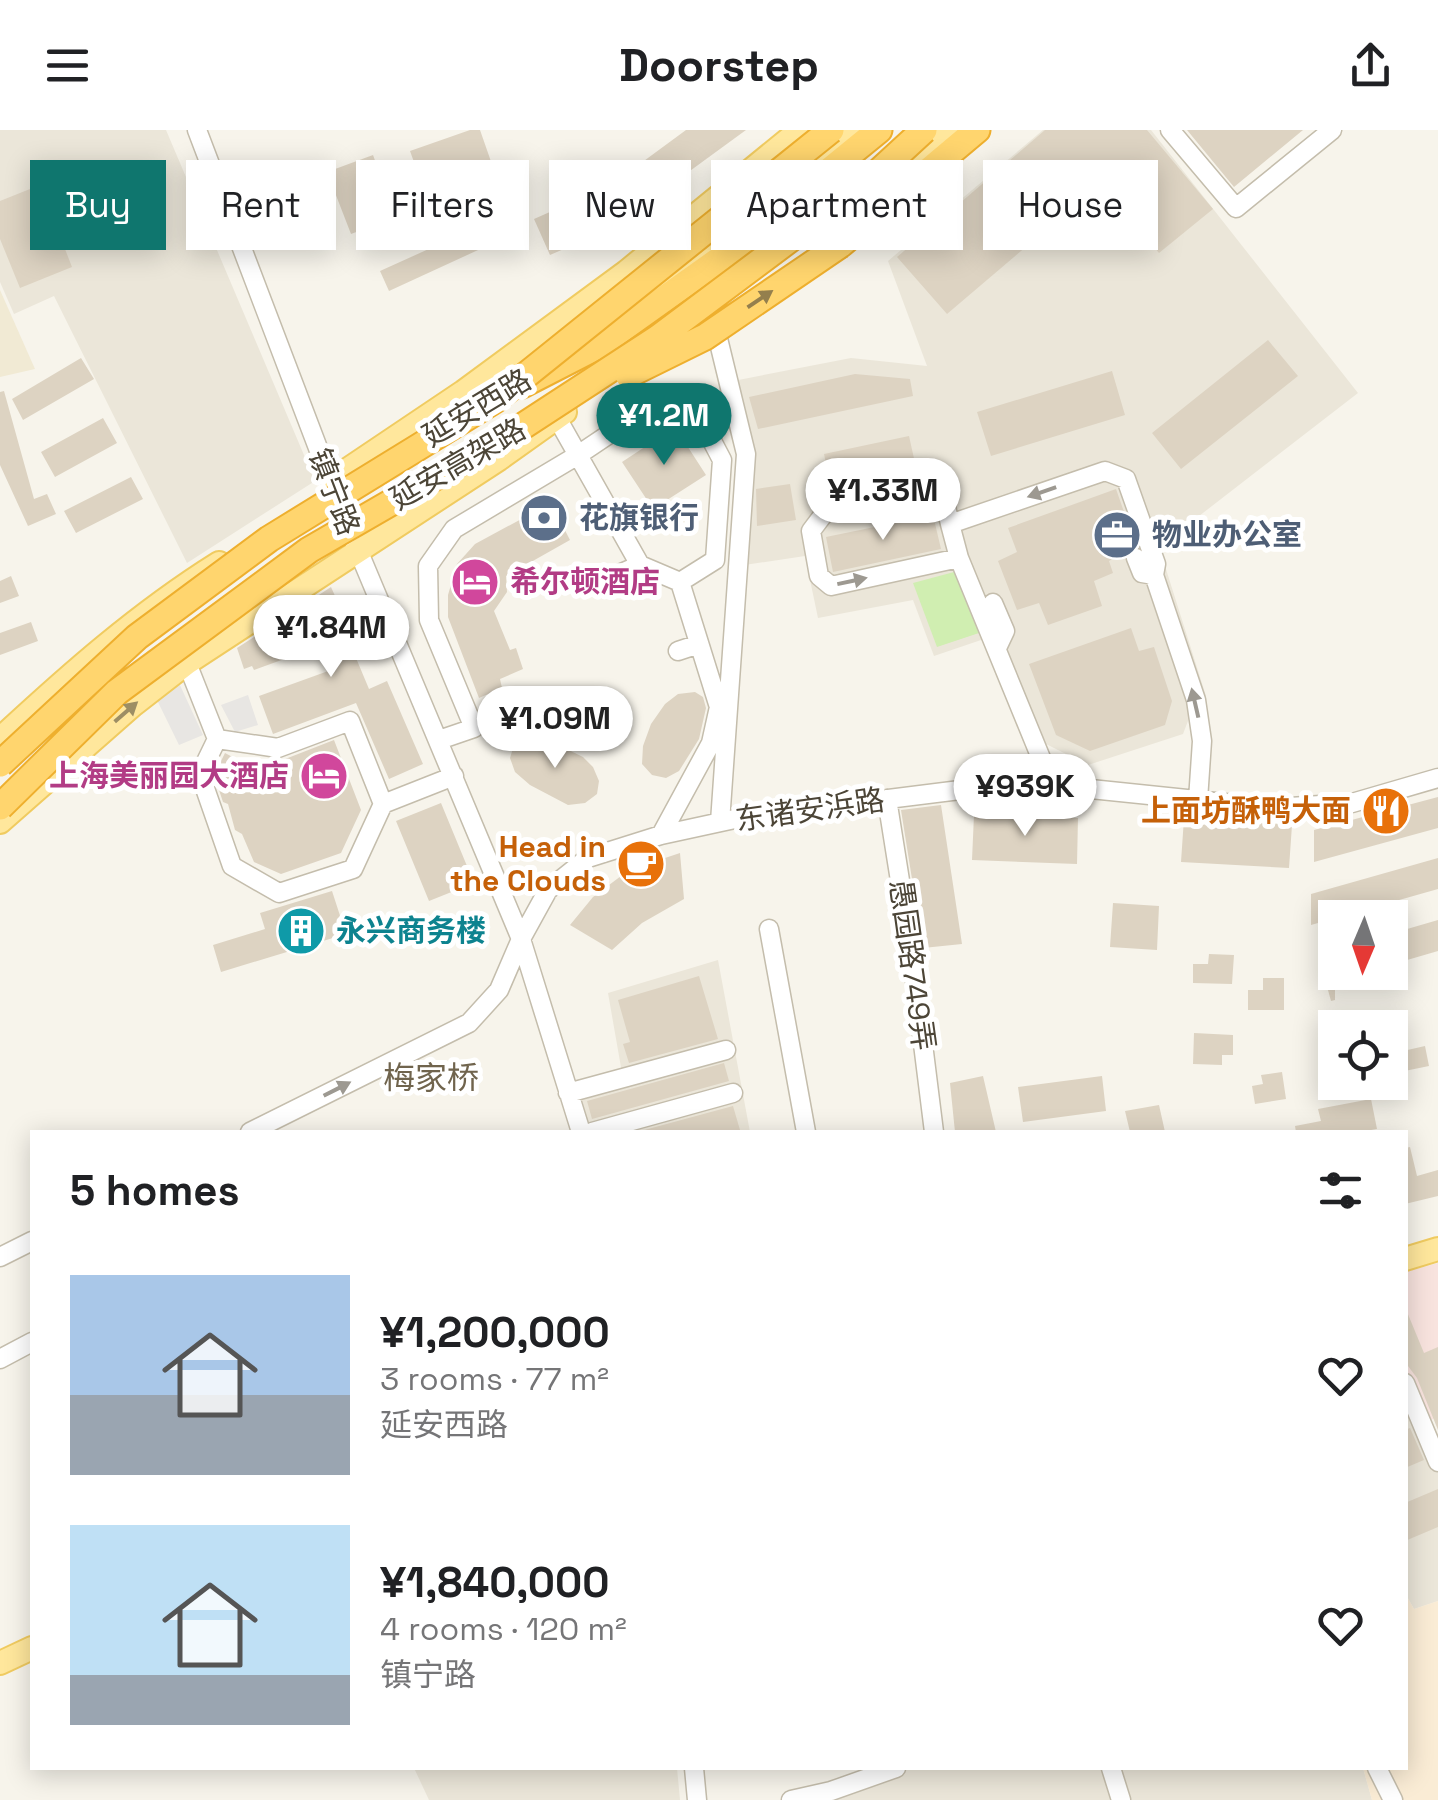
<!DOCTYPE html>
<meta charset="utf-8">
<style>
:root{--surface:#fff;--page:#f2f2f2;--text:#202124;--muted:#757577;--accent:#0f766e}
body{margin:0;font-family:"Space Grotesk","Noto Sans SC",sans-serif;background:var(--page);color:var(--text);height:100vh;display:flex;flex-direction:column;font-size:38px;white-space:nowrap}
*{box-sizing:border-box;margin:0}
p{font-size:32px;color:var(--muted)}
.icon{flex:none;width:55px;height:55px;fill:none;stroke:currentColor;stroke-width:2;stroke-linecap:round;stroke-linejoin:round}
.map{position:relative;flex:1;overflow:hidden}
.drawer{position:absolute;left:30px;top:1000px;width:1378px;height:640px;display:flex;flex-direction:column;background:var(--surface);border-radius:0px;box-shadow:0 5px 25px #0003}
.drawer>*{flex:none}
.guide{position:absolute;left:30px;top:30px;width:1380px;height:90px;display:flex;gap:20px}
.needle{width:65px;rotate:182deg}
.tools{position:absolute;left:1318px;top:770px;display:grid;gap:20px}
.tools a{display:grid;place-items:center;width:90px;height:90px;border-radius:0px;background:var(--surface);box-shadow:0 5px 25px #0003;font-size:50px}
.price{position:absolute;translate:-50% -85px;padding:0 22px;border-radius:35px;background:#fff;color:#222;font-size:32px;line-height:65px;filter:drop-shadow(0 2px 5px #0008)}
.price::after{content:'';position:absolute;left:50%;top:60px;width:30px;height:22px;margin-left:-15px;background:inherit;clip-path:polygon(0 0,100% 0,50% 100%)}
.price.current{background:var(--accent);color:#fff}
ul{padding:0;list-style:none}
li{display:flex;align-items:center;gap:30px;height:250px;padding:0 40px}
li span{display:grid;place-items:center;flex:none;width:280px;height:200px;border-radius:0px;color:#555}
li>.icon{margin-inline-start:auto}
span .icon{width:120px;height:120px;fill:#fffc;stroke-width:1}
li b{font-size:42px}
h2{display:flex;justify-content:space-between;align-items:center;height:120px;padding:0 40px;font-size:42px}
.pill{padding:0 35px;border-radius:0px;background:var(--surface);box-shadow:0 5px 25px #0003;font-size:35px;line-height:90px}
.pill.current{background:var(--accent);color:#fff}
header{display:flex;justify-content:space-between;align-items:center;height:130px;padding:0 40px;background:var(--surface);font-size:45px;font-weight:800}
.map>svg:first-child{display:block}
</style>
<header><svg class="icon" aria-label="menu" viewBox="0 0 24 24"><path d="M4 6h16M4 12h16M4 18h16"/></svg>Doorstep<svg class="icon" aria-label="share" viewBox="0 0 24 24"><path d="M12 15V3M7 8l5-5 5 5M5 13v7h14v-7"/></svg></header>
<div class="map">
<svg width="1438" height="1670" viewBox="0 0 1438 1670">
<rect width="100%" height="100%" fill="#f7f4eb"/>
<path fill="#ebe6d9" d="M0,0H166L315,351L187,433L54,166L14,184L0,152Z
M1043,0H1151L1358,263L1159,417L1206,566L1196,570L1183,604L1088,635L1034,608L1023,611L984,509L934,526L913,470L818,488L805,426L738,436L746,324L728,252L851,228L927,236L888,131Z
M718,830L750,1002H589L575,956L622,943L608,863Z
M1405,1242L1438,1322V1471L1414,1479L1405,1463Z
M414,1638H677L680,1670H429Z
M896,1638H1363L1372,1670H834L831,1661Z"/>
<path fill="#faecd5" d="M1405,1463L1414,1479L1438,1471V1670H1372L1363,1638H1405Z"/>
<path fill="#f1ead4" d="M0,160L35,239L0,247Z"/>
<path fill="#f8e3de" d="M1438,1133V1287L1425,1292L1405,1242V1142Z"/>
<path fill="#d0eeb1" d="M954,442L979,503L937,517L913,453Z"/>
<path fill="#e8e6e3" d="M179,553L203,605L179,615L157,570Z
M248,565L258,595L235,602L221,575Z"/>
<path fill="#ddd3c2" d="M470,0H480L495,43L427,68L410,21Z
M686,0H746L646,73L634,57L641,51L633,39Z
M1045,0H1147L1213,79L1159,123L1101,53L947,184L897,127Z
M1187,0H1303L1234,57Z
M373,25L396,87L351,104L327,42Z
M40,55L72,137L20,158L0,109V71Z
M595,62L612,98L550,125L534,89Z
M478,87L489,115L389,161L380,141L442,113L438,104Z
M1268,210L1298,246L1181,339L1152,303Z
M81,228L94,249L23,290L12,269Z
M1112,241L1125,285L991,326L977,282Z
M855,244L910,249L913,266L758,299L749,267Z
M4,261L34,369L47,364L56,384L28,396L0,335V262Z
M103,288L117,313L55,347L41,322Z
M675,297L706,345L653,379L622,332Z
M909,306L917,342L831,359L824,324Z
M131,347L143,369L76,403L64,381Z
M790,354L796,390L757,396L756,359Z
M1116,359L1136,416L1109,431L1113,443L1094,451L1102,476L1048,495L1039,473L1017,480L998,431L1017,422L1008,398Z
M551,373L570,410L506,446L507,462L494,481L510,520L516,518L523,539L500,549L502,558L479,568L448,487V465L457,434L475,414Z
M933,385L941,419L833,442L826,407Z
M11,446L19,466L0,473V451Z
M331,457L349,497L362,491L374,520L356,528L369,559L387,551L423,634L389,649L356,573L273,604L259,566L331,540L320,516L254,540L252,536L244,539L237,518L277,492L305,482L302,476Z
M31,492L38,511L0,525V503Z
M1131,498L1139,521L1154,517L1172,571L1165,595L1090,621L1056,605L1029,534Z
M695,562L703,567L706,578L699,609L679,641L666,648L652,645L642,634L643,616L651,594L665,574L678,564Z
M527,608L546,609L583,627L593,637L599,651L597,664L585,673L568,675L530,655L515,642L510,628L514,615Z
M334,610L361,680L341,723L281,744L254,732L242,704L235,700L228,674L223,672L214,645L225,623L257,640Z
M1438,667V698L1314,732V700Z
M441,673L474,753L429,771L396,691Z
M941,675L962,814L923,818L901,680Z
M974,685L1078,688L1077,734L972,730Z
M1184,688L1292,695L1289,738L1181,732Z
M680,723L684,769L642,793L612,820L570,795L593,767L629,740Z
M1438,728V759L1311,795V764Z
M332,761L346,804L221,842L213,815L265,799L260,783Z
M1113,773L1159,776L1157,820L1110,817Z
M1438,790V821L1390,835V804Z
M1335,819V870L1331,871L1318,824Z
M1209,824L1234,825L1232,854L1193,853V834H1208Z
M699,846L718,909L629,933L623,914L630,912L618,870Z
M1263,848H1284V880H1248V860H1263Z
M1194,903L1233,905V925H1222V935L1193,934Z
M1425,916L1429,936L1390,944V924Z
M724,933L729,951L592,989L587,971Z
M1282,942L1286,969L1255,974L1252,956L1263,954L1261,945Z
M983,946L996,1002H955L950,953Z
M1102,946L1106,981L1023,992L1018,957Z
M1371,969L1377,999L1359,1002H1296L1295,996L1321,991L1318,979Z
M1159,975L1165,1002H1130L1125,981Z
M733,976L740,1000L731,1002H637Z
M1410,1017L1417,1046L1438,1040V1066L1405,1074V1018Z
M1405,1177L1424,1223L1438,1217V1300L1417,1248L1405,1232Z
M1410,1298L1424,1330L1405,1338V1300Z
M1438,1359V1397L1405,1411V1373Z"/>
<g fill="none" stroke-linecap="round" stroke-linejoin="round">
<g stroke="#c4bdac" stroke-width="21">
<path id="minor" d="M197,0L345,389L521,809L581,1002
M1170,0L1236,78L1332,0
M714,192L746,324L720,692
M557,288L640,435L680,452L719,577L711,613L661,705
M950,394L940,351L832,373L811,401L819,446L831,456L959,428
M1136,428L1142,443L1154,445
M617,445L640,435
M993,473L1005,501L997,518
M678,521L699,514
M187,533L217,609L278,618L350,591L383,674
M217,609L200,644L232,736L279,763L353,739L383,674L454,646
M439,610L474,598L429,490L428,436L454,399L578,325L654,274L679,275L699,286L722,330L715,430L680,452
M1052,655L959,428L950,394L1105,341L1126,349L1156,434L1154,445L1196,570L1202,611L1198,670
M887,669L912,826L934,1002
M769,799L806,1002
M568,963L726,920
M250,1002L469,893L499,860L521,809L548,760L588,728L661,705L744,687L976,658L1052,655L1274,678L1352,673L1438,648
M592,1002L733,963
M0,1127L32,1111
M0,1229L32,1212
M1405,1253L1438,1332
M694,1638L697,1670
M1111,1638L1121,1670
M1377,1638L1393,1670
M791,1670L831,1661L896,1638"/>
</g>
<g stroke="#f0cb60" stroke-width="26">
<path id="major" d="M859,72L915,32L951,0
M624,181L756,85L849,0
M334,363L341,344L463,262L626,142L800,0
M0,609C69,545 139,483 219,433
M0,692L133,575L187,533L499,329L565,282
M1405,1129L1438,1119
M0,1533L32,1518"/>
</g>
<g stroke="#eeaf2e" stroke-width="29">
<path id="highway" d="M840,115L977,0
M522,255L598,216L727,124L879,0"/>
</g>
<use href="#minor" stroke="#fff" stroke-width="18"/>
<use href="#major" stroke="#ffe79c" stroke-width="22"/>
<use href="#highway" stroke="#ffd56e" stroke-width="25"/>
<g stroke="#eeaf2e" stroke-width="29" stroke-linecap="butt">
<path id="highway-bridge" d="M628,245L705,207L840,115
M0,634L137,507L269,409L495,270L831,0
M0,677L117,562L309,420L520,298L658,208L873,47L924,0"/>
</g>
<use href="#highway-bridge" stroke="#ffd56e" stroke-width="25"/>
</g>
<defs><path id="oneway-solid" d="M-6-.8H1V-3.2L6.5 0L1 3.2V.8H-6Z" transform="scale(2.5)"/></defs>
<use fill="#947f4d" href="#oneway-solid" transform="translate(760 169) rotate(-34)"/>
<g fill="#9d9991">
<use href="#oneway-solid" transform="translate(1042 362) rotate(161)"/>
<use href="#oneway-solid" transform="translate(852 451) rotate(-12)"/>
<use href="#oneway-solid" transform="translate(1195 573) rotate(-103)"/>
<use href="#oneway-solid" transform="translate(337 959) rotate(-27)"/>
</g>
<use fill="#9d8e64" href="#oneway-solid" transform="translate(126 582) rotate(-41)"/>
<defs>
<g id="bank-disc" transform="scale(2.5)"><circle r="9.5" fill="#5c6f8a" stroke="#fff"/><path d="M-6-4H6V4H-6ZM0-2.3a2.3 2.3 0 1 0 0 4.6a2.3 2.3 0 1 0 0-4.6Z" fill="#fff"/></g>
<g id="office-disc" transform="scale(2.5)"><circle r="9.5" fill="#5c6f8a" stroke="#fff"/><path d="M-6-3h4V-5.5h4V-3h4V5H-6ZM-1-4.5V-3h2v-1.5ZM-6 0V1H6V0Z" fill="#fff"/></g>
<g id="hotel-disc" transform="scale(2.5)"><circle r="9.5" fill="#d1479c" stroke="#fff"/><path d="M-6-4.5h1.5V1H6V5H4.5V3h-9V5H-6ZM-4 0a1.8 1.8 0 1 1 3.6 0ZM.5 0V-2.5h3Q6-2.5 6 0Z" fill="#fff"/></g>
<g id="restaurant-disc" transform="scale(2.5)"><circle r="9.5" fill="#e8710a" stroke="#fff"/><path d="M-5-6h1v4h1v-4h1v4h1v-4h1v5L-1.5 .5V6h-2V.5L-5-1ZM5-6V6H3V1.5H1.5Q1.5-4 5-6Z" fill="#fff"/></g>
<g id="cafe-disc" transform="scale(2.5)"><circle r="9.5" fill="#e8710a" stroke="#fff"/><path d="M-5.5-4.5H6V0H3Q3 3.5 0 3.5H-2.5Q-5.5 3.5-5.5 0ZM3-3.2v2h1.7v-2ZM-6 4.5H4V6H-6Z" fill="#fff"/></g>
<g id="building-disc" transform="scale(2.5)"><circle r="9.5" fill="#0f9aa8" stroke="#fff"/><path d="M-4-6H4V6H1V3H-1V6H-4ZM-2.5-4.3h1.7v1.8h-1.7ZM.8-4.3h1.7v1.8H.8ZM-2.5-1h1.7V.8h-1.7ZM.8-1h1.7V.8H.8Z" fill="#fff"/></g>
</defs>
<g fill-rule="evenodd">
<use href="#bank-disc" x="544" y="388"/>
<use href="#office-disc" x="1117" y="405"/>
<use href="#hotel-disc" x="475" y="452"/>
<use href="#hotel-disc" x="324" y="646"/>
<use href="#restaurant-disc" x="1386" y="681"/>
<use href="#cafe-disc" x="641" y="734"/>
<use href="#building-disc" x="301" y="801"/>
</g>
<g text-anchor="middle" stroke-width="10" stroke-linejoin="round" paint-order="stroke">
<g font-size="30" fill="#4c4537" stroke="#fff">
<text transform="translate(477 278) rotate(-31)" y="10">延安西路</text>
<text transform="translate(458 334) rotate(-30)" y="10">延安高架路</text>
<text transform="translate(334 362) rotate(69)" y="10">镇宁路</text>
<text transform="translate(810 680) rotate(-8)" y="10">东诸安浜路</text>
<text transform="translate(912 835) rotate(82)" y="10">愚园路749弄</text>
</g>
<g font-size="30" font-weight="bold" fill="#4e5e75" stroke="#fff" text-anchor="start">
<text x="579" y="398">花旗银行</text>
<text x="1152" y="415">物业办公室</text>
</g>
<g font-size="30" font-weight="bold" fill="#b23c85" stroke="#fff" text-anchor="start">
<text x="510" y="462">希尔顿酒店</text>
<text x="289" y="656" text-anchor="end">上海美丽园大酒店</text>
</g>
<g font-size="30" font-weight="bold" fill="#c56008" stroke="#fff" text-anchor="end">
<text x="1351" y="691">上面坊酥鸭大面</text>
<text x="606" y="727">Head in<tspan x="606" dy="34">the Clouds</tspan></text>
</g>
<g font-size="30" font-weight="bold" fill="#0d838f" stroke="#fff" text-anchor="start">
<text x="336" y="811">永兴商务楼</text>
</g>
<g font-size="32" fill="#70644d" stroke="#fff">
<text x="431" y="959">梅家桥</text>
</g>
</g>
</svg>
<div class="tools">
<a><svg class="needle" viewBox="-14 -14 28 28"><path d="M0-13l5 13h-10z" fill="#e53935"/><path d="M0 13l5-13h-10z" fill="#757577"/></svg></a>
<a><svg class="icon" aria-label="locate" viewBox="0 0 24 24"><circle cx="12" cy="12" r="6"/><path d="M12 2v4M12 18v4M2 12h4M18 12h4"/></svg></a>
</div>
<b class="price current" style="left:664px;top:338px">¥1.2M</b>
<b class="price" style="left:883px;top:413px">¥1.33M</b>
<b class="price" style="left:331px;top:550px">¥1.84M</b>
<b class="price" style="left:555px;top:641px">¥1.09M</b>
<b class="price" style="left:1025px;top:709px">¥939K</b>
<div class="guide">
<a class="pill current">Buy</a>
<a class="pill">Rent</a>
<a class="pill">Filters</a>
<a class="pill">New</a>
<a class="pill">Apartment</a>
<a class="pill">House</a>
</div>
<section class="drawer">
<h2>5 homes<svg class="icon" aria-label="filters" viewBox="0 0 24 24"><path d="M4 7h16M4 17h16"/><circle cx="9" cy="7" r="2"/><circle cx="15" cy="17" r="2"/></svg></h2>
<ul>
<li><span style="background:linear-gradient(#a9c7e8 60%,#9aa5b1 0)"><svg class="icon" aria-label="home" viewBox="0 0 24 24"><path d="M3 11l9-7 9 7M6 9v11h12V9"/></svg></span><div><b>¥1,200,000</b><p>3 rooms · 77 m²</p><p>延安西路</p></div><svg class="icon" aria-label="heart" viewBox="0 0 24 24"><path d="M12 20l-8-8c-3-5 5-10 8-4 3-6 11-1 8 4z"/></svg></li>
<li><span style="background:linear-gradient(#bfe0f5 75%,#9aa5b1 0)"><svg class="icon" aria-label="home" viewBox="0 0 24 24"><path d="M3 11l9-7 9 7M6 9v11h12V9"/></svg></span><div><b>¥1,840,000</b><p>4 rooms · 120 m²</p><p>镇宁路</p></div><svg class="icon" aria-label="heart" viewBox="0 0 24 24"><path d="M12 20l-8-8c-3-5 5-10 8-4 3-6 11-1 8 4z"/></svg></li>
</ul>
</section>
</div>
